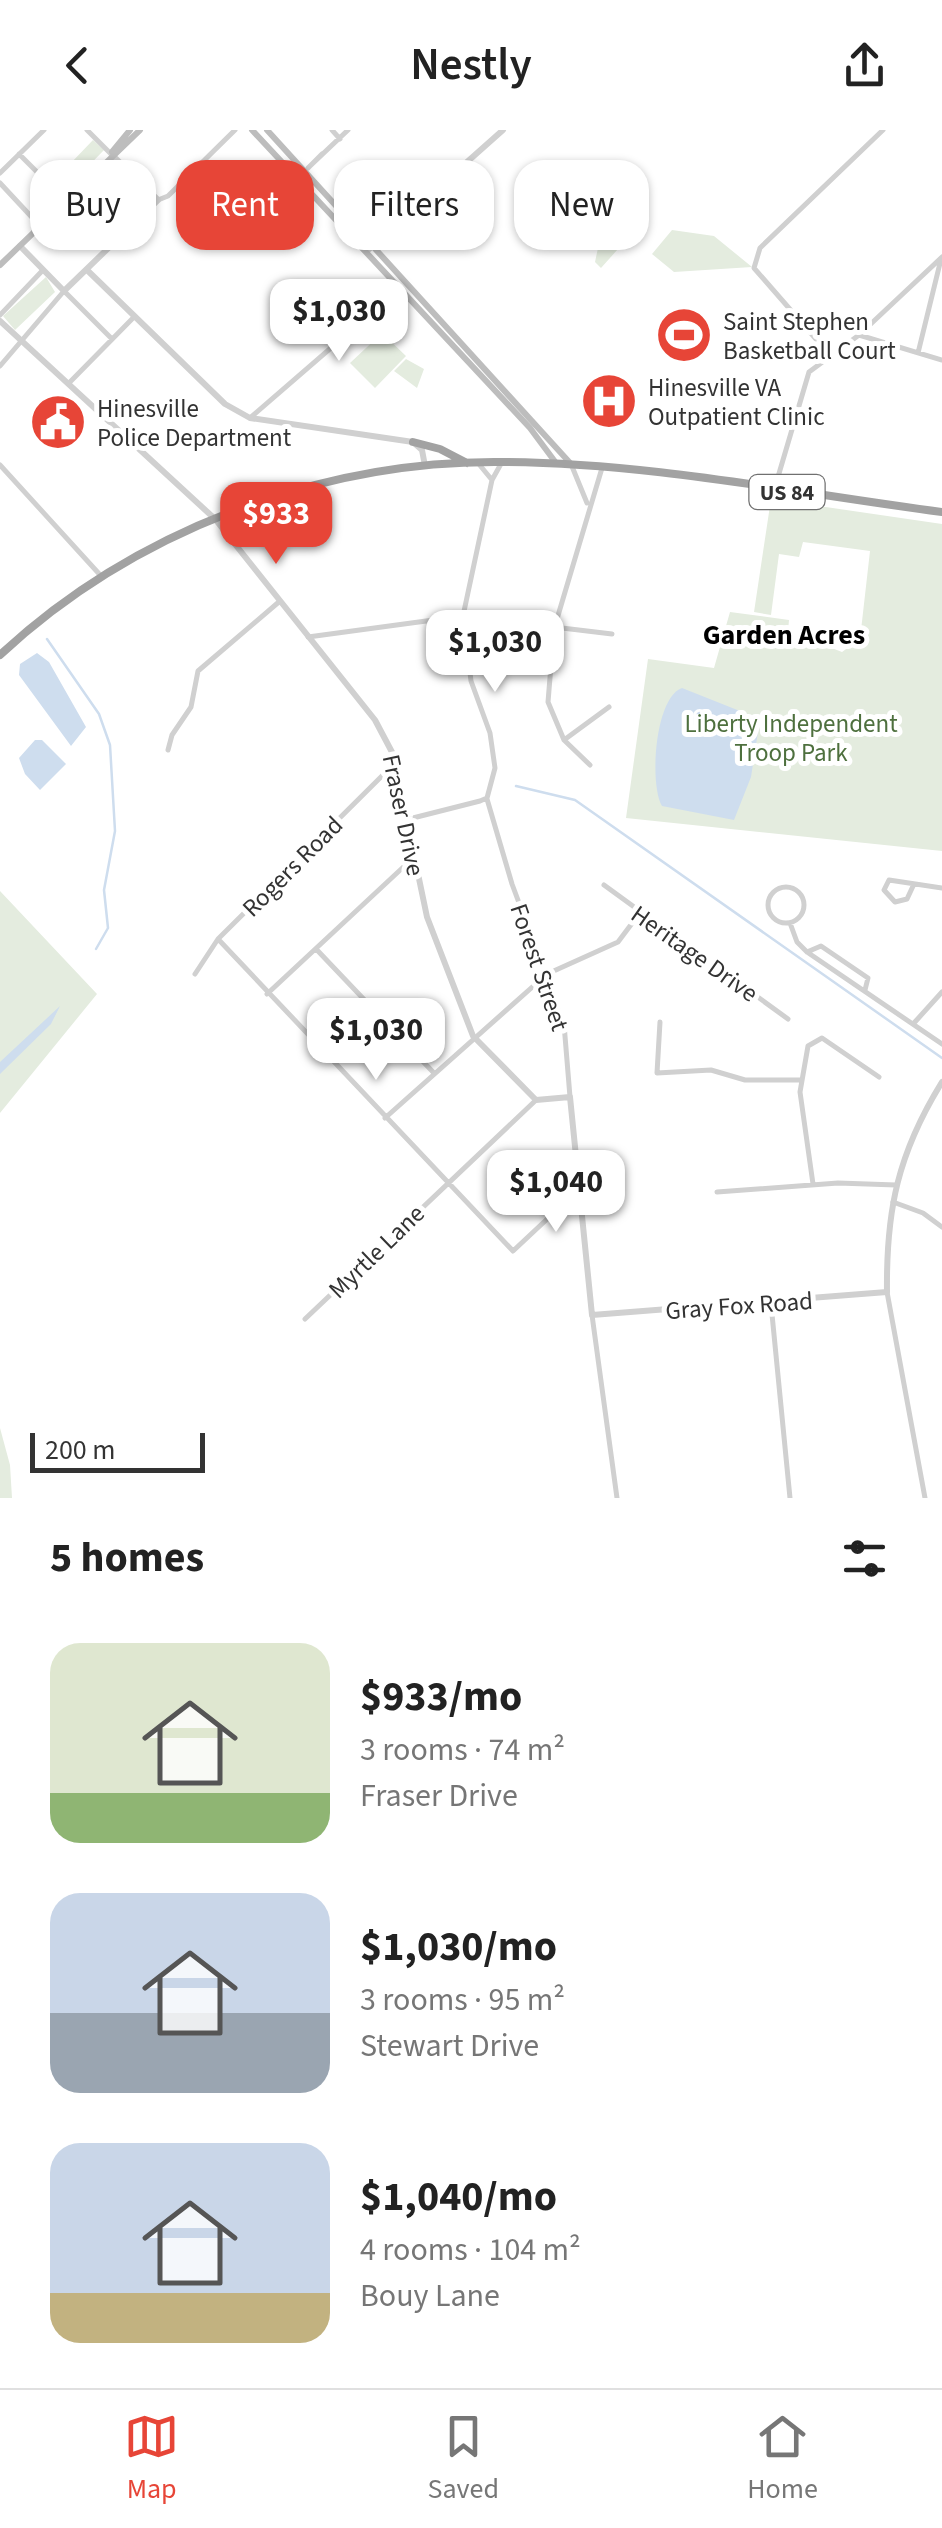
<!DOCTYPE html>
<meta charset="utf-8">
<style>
:root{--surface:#fff;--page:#f2f2f2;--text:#222;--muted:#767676;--line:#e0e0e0;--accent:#e74537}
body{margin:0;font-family:"Source Sans 3",sans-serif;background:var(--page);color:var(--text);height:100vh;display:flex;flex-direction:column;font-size:38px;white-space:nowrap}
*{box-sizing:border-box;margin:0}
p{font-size:32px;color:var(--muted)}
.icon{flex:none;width:55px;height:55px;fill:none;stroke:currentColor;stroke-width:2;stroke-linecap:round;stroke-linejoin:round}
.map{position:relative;height:1368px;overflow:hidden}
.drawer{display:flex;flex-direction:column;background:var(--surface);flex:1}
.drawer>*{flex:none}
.top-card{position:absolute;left:30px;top:30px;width:882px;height:90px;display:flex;gap:20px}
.scale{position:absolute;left:30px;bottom:25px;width:175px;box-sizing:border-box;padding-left:10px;border:5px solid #333;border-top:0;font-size:28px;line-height:35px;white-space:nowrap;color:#333;-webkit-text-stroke:8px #fff;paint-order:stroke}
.price{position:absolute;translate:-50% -85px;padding:0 22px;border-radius:20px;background:#fff;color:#222;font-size:32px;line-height:65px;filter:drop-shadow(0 2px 5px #0008)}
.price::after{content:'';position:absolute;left:50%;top:60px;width:30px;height:22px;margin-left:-15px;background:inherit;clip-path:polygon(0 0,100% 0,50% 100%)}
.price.current{background:var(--accent);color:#fff}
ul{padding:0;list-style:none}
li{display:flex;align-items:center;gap:30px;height:250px;padding:0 50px}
li span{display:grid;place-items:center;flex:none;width:280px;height:200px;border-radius:30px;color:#555}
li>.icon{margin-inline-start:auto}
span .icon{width:120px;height:120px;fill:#fffc;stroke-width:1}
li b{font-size:42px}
h2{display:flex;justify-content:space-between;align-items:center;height:120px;padding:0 50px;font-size:42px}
.chip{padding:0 35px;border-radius:30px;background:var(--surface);box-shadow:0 2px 8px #0004;font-size:35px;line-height:90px}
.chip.current{background:var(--accent);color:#fff}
header{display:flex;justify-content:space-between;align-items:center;height:130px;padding:0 50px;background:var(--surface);font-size:45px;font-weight:600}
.tabs{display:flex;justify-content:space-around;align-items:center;height:140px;border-top:2px solid var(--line);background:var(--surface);font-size:28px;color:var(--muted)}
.tabs a{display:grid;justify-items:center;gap:5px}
.tabs .current{color:var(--accent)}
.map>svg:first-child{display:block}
</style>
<header><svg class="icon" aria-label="back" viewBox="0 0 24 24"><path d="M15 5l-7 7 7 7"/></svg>Nestly<svg class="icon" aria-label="share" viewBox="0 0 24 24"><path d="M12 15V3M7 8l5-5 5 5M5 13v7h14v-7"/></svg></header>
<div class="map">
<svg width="942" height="1368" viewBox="0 0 942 1368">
<rect width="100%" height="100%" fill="#fff"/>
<path fill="#e4ecdf" d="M93,10L104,20L73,52L69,35Z
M584,32L592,55L566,82L558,80L548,60Z
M231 61a12 12 0 1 1 24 0a12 12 0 1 1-24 0Z
M224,64L238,79L219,97L205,82Z
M624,94L627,109L601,138L595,132L598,118Z
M672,100L714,106L752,137L674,142L652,124Z
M46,147L55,162L15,200L3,186Z
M382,203L406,226L375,258L350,233Z
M406,229L424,239L417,258L394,241Z
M771,369L942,394V721L626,688L648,529L714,538L730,482L789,490L788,501L842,522L860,509L870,421L803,412L799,427L779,424L771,485L754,482Z
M0,761L97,864L0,983Z
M0,1298L10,1335L12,1368H0Z"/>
<path fill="#ceddee" d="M37,523L49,532L86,597L71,616L19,545L20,534Z
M682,558L760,589L751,647L734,690L662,676C649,654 655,567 682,558Z
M35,610H42L66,634L40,660L25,644L19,628Z
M60,876L51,894L0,944V932Z"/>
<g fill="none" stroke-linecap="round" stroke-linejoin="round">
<path stroke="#ceddee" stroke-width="2.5" d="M47,509L99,584L110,615L115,701L104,760L108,798L96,819
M516,656L575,670L942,928"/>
<path stroke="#d0d0d0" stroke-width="5" d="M87,0L111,24
M332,0L340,9
M19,24L65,70
M309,37L348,0
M308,38L322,24
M0,43L44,0
M0,53L40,96
M158,70L168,66L235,0
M0,185L43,140
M859,205L942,230
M918,223L941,129
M829,224L754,138L760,118L883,0
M0,236L64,161L112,209
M69,253L134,187
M250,288L399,159
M478,333L492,350
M571,334L587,373
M0,335L102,447
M775,357L809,242L859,205L942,127
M308,507L463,486L612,504
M564,610L609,577
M168,620L172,605L191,577L198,541L280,471
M590,635L564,610L548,572L554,499L602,338
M487,669L512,754L564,894L570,967
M405,690L480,671L487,668L495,638L490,603L471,551L463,486L492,350L502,332
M914,754L907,769L895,772L884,760L889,750L942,758
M604,755L788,889
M768 775a18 18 0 1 1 36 0a18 18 0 1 1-36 0Z
M790,793L797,812L807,822L942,914
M218,809L513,1121L576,1062
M317,820L433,942
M807,822L821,816L868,848L865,860
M195,844L218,809L394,634
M267,864L412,729
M660,892L657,943L711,940L745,950H801
M914,893L942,862
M385,988L547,844L618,812L639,784
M813,1054L800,962L808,916L822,908L879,947
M717,1062L838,1053L896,1055
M893,1072L923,1083L942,1097
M887,1162L925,1368
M771,1174L790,1368
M592,1185L617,1368
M305,1189L535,971"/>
<path stroke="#d0d0d0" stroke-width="6" d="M20,116L64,161L158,70L112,25
M368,120L503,0
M87,140L225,274L250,288L413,312L422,320L425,336
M0,191L215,389L375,590L393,624L427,787L473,906L536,970L570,967L592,1185L887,1162C886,1080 898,1023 942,952"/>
<path stroke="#bdbdbd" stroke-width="6" d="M252,0L530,298L556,333
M267,0L571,334
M112,22L130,0
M0,135L140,0"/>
<path stroke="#a2a2a2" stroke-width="8" d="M413,312L440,319L467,333
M0,525C132,402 318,331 498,332C646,332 796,363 942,382"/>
</g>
<defs>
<g id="stadium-disc" transform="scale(2.875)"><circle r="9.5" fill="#e74537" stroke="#fff"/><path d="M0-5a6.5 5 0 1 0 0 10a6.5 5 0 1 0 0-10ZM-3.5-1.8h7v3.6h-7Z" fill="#fff"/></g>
<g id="hospital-disc" transform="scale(2.875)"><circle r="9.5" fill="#e74537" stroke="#fff"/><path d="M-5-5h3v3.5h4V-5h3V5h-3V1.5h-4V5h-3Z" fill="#fff"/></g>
<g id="civic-disc" transform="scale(2.875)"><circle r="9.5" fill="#e74537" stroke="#fff"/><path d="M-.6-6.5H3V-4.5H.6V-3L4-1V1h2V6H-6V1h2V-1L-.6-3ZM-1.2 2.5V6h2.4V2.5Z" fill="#fff"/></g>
</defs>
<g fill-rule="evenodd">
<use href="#stadium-disc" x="684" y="205"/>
<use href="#hospital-disc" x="609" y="271"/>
<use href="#civic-disc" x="58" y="292"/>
</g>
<g text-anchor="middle" stroke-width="10" stroke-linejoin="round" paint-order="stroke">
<rect fill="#fff" stroke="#707070" stroke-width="2.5" x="749.5" y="345" width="75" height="34" rx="8"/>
<g font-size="22" font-weight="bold" fill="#333">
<text x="787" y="370">US 84</text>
</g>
<g font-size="25" fill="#333" stroke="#fff" text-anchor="start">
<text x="723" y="200">Saint Stephen<tspan x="723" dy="29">Basketball Court</tspan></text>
<text x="648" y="266">Hinesville VA<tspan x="648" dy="29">Outpatient Clinic</tspan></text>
<text x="97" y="287">Hinesville<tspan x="97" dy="29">Police Department</tspan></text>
</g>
<g font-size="25" fill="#4e703e" stroke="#fff">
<text x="791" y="602">Liberty Independent<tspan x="791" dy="29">Troop Park</tspan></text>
</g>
<g font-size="25" fill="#333" stroke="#fff">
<text transform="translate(404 685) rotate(78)" y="9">Fraser Drive</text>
<text transform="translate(292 736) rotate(-45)" y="9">Rogers Road</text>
<text transform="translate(695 823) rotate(35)" y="9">Heritage Drive</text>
<text transform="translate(540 837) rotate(71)" y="9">Forest Street</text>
<text transform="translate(376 1121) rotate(-44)" y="9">Myrtle Lane</text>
<text transform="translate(739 1175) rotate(-4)" y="9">Gray Fox Road</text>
</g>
<g font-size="28" font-weight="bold" fill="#000" stroke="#fff">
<text x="784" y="514">Garden Acres</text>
</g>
</g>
</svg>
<div class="scale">200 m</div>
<b class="price" style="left:339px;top:234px">$1,030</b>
<b class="price current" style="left:276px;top:437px">$933</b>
<b class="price" style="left:495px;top:565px">$1,030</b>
<b class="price" style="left:376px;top:953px">$1,030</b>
<b class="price" style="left:556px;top:1105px">$1,040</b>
<div class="top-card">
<a class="chip">Buy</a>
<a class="chip current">Rent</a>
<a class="chip">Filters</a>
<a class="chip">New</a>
</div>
</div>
<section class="drawer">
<h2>5 homes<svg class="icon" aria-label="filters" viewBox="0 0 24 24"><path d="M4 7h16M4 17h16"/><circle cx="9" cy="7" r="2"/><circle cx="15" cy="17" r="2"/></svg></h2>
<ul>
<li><span style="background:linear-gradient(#dfe7d0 75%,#8fb573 0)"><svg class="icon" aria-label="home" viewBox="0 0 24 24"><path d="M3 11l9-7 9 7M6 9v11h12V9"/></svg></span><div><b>$933/mo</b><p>3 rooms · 74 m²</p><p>Fraser Drive</p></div></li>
<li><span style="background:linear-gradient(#c9d6e8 60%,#9aa5b1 0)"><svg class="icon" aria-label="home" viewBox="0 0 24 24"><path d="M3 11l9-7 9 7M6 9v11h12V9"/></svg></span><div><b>$1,030/mo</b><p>3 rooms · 95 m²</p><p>Stewart Drive</p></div></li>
<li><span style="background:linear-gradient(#c9d6e8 75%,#c2b280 0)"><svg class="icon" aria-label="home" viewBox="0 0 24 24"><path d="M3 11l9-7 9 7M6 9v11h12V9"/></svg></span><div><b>$1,040/mo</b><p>4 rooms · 104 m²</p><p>Bouy Lane</p></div></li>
</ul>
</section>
<nav class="tabs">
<a class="current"><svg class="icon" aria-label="map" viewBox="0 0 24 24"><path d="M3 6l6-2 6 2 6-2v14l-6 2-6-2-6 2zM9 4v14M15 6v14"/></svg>Map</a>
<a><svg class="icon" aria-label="saved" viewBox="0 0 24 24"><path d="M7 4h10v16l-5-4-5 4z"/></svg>Saved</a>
<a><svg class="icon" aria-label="home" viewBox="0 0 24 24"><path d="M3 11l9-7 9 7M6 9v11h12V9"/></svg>Home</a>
</nav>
